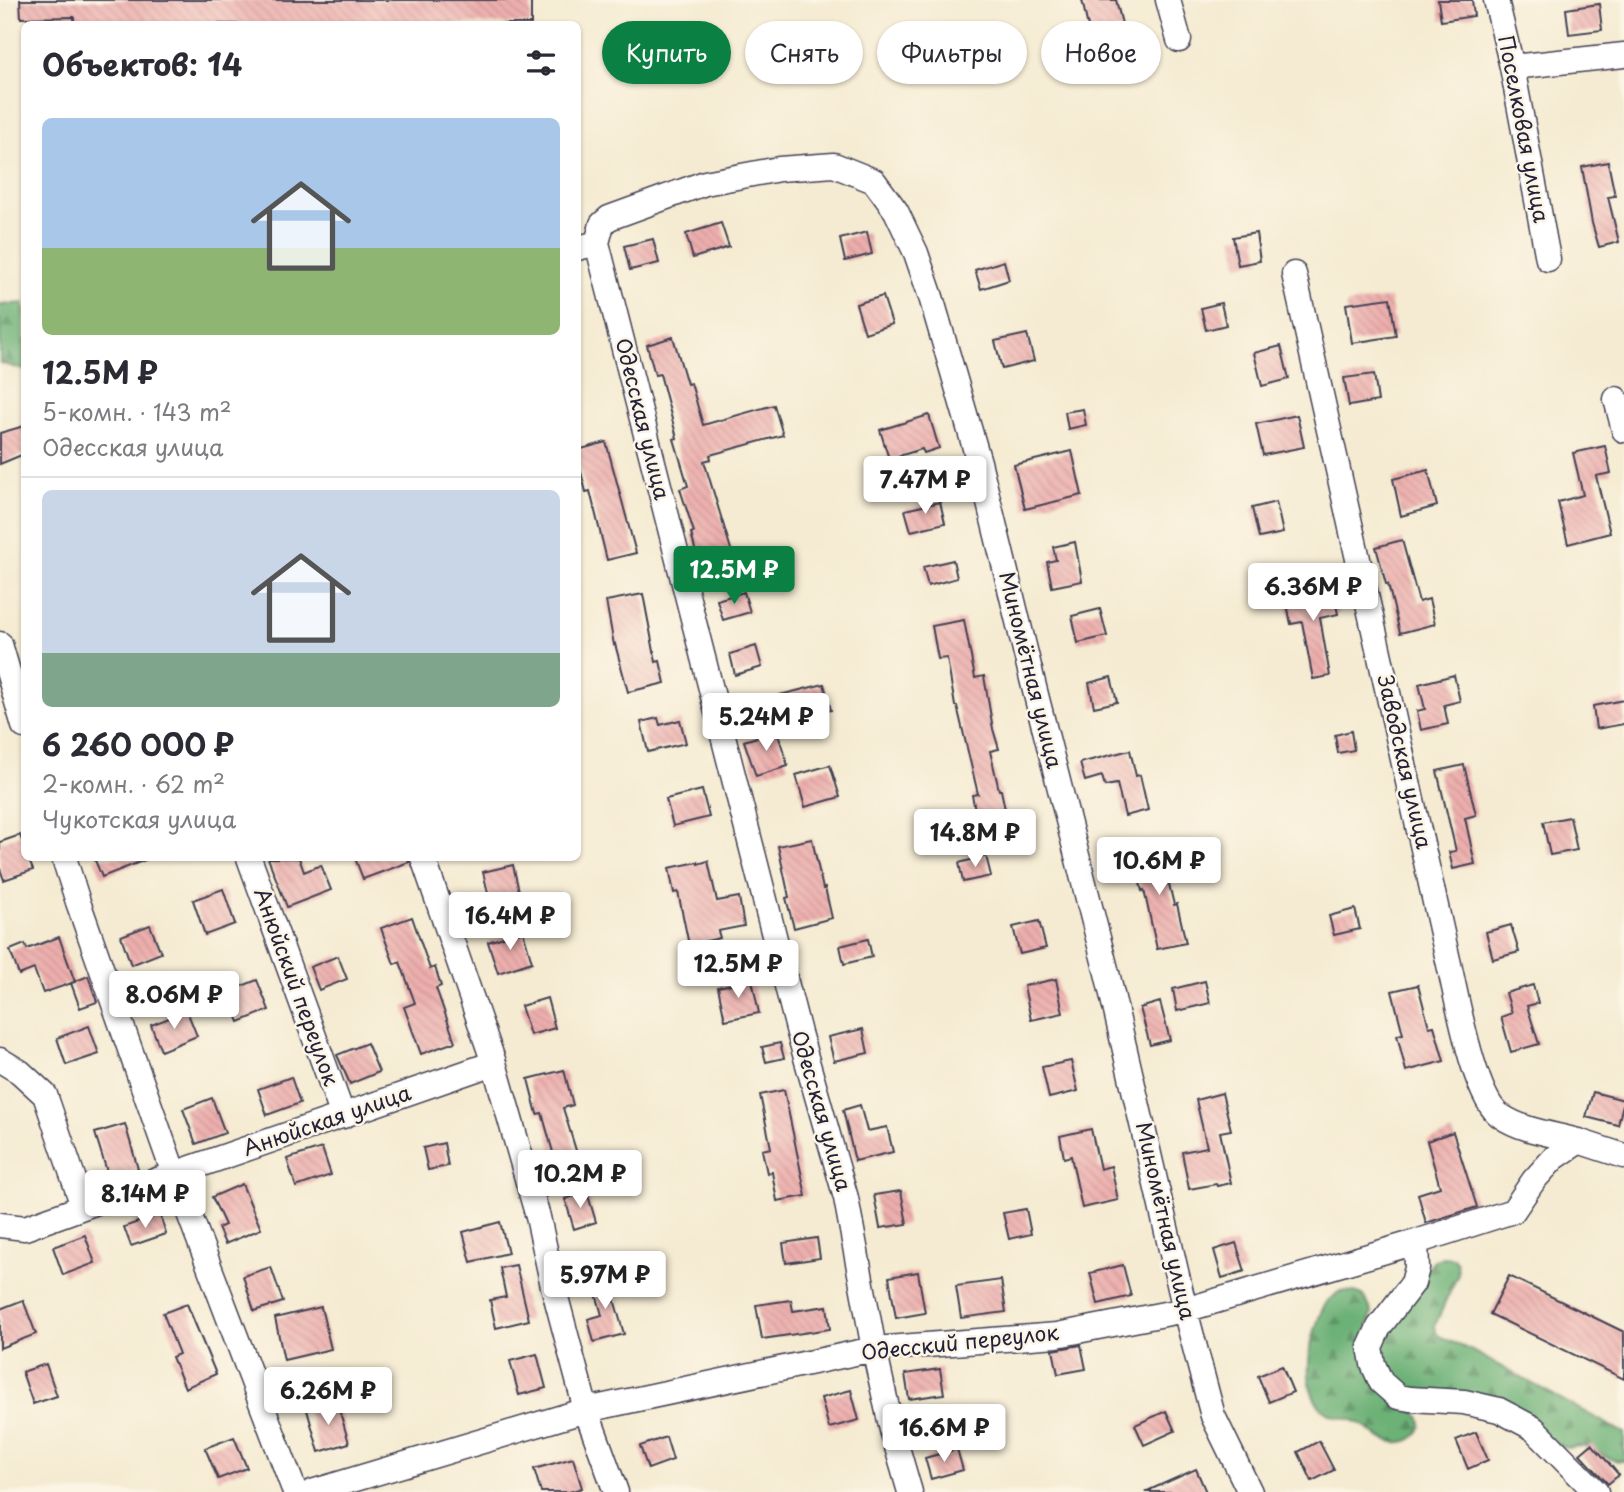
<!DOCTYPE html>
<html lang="ru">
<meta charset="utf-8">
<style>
:root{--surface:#fff;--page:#f2f2f3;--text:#2b2b33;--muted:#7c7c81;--line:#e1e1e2;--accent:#0b8043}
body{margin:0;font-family:"Playpen Sans",sans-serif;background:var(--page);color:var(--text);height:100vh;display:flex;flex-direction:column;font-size:26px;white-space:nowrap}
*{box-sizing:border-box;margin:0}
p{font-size:23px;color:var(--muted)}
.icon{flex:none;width:38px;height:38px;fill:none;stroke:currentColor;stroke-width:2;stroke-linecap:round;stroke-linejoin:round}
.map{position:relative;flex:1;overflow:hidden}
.sheet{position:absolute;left:21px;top:21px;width:560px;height:840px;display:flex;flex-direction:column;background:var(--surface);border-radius:10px;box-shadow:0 2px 5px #0004}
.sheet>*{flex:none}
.hud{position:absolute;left:602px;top:21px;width:665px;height:63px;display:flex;gap:14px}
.price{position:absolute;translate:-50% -60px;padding:0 16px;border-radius:7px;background:#fff;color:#222;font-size:23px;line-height:46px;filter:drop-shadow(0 2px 4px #0008)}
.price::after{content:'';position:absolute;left:50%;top:42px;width:21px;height:16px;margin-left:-10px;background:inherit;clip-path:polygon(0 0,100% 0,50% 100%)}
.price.active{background:var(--accent);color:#fff}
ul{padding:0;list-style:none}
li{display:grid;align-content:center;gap:14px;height:371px;padding:0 21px}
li+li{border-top:2px solid var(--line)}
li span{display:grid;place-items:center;height:217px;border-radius:10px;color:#555}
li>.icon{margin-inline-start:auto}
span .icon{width:126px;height:126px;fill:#fffc;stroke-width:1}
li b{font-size:30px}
h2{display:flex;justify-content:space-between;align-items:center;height:84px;padding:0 21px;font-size:30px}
.tag{padding:0 24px;border-radius:32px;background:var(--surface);box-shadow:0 2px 5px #0004;font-size:24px;line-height:63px}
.tag.active{background:var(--accent);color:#fff}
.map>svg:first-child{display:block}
</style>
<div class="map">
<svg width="1624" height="1492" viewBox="0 0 1624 1492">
<defs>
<pattern id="forest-firs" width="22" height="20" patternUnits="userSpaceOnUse" patternTransform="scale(1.75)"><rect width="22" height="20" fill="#6cb176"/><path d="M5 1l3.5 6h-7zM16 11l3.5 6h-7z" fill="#589062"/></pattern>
<pattern id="building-back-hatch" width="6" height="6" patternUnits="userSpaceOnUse" patternTransform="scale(1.75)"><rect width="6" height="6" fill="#edafad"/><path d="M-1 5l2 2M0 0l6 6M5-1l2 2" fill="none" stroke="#cb9696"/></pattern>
</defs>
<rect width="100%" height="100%" fill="#fcf5e5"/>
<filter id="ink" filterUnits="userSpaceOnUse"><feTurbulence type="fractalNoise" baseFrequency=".0143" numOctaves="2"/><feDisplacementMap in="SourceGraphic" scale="14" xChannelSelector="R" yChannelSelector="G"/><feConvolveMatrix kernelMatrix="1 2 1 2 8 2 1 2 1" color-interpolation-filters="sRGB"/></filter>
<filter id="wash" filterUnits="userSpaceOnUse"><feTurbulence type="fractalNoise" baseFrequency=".00686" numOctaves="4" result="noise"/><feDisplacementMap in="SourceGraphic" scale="28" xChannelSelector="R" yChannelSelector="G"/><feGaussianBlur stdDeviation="1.57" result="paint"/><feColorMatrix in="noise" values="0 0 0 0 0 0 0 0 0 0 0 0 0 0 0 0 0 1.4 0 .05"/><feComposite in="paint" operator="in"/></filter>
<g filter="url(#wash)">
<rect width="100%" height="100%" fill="#f5ebd2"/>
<path fill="url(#forest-firs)" stroke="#476a58" stroke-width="2" d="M24,303V370L0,363V305Z
M1442,1257L1453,1258L1457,1263L1458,1274L1435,1325L1436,1333L1439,1336L1472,1351L1624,1433V1461C1609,1462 1603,1454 1591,1448C1584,1444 1575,1447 1567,1448L1405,1388L1389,1375L1380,1346L1427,1269L1434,1261Z
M1340,1291C1363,1292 1363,1292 1372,1313L1364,1337L1414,1410C1431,1427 1414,1445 1394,1442C1380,1441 1372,1431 1361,1424C1352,1418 1340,1419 1330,1414C1308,1403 1307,1374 1310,1352C1312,1339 1319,1311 1328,1301C1332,1298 1336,1294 1340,1291Z"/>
<g id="blocks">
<path fill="url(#building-back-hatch)" d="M20,0H531V24H74V17L21,18Z
M1082,0H1116L1123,28L1090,36Z
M1438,0H1472L1474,16L1441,21Z
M1599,4L1602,30L1569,34L1566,9Z
M1608,162L1615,196L1608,197L1619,242L1599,247L1592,223L1582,167Z
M721,223L729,247L693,258L686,234Z
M867,232L872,254L845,261L840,239Z
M1256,233L1260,261L1238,265L1233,237Z
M653,239L659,263L630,270L624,246Z
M1004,261L1009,280L981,289L975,270Z
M883,296L892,324L865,333L856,304Z
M1390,298L1396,336L1352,343L1346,304Z
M1221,303L1226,325L1206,330L1201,308Z
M1027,334L1034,361L1002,369L995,341Z
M673,337L687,384L691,383L703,425L774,405L783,435L710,455L711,459L704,461L733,556L699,565L691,533L694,532L680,489L688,486L674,439L677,438L660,374L655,375L647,345Z
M1281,346L1289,379L1262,386L1254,353Z
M1374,374L1378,401L1349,406L1344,378Z
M1083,409L1086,425L1068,429L1065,412Z
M929,415L939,448L924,453L922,449L889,459L880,430Z
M1297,415L1304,447L1263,455L1256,424Z
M24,426V454L0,464V433Z
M606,442L636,553L607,560L590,491L586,492L578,460V450Z
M1605,446L1611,473L1596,476L1610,533L1568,544L1558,502L1583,495L1573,453Z
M1072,451L1082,495L1025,509L1014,465Z
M1428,470L1437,506L1401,516L1393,479Z
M940,502L945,523L911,531L905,510Z
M1276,502L1283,533L1259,538L1252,508Z
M1402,540L1419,602L1429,599L1435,624L1400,633L1388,584H1386L1376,547Z
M1075,542L1082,581L1052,587L1047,562L1056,560L1053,547Z
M953,560L957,578L928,586L923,567Z
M1332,585L1338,614L1320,618L1330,676L1313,679L1302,622L1291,624L1285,594Z
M744,592L750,612L723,620L717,600Z
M643,594L656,662L660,661L665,683L628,692L615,644L614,645L606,601Z
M1100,609L1107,636L1078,643L1072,616Z
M964,620L975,678L984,676L993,729L999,749L990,751L999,790H1001L1007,819L978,825L972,795L978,794L957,706H955L947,658L938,659L932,626Z
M756,646L762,667L735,675L730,654Z
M1454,675L1460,701L1444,705L1448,724L1421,730L1417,711L1425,709L1419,684Z
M1111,677L1117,702L1094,707L1089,683Z
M824,684L831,710L787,721L780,695Z
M1624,700V724L1596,729L1593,706Z
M658,718L660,725L680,720L686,743L648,752L641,722Z
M777,731L788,766L756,776L744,741Z
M1351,731L1354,750L1338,753L1335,735Z
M1130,750L1136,776L1140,775L1148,810L1125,816L1117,784L1105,786L1102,776L1085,781L1080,763Z
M830,765L840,797L805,807L796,775Z
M1464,765L1476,815L1465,818L1475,864L1453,869L1449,852L1456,851L1437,771Z
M702,790L709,817L673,826L666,799Z
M1570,817L1577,850L1550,855L1543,822Z
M20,835L24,847V858H28L33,870L4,880L0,869V842Z
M812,839L823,889L825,888L832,918L794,928L786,898L789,897L778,846Z
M1159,843L1174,905L1177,904L1186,943L1157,949L1144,890L1142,891L1132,849Z
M986,856L991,876L963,882L959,863Z
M94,858H150L102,877Z
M268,858H299L304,872L321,865L331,890L287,907Z
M355,858H408L409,862L363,879Z
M708,861L717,901L739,897L744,926L718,931L720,938L689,945L678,892L674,893L669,868L698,862V864Z
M513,865L521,900L491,906L483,872Z
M223,889L235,924L205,935L193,900Z
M1355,909L1360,929L1334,935L1329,916Z
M412,917L430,969L435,967L441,986L436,988L455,1042L421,1054L404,1007L415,1003L400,962L394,964L381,928Z
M1039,921L1046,948L1020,954L1013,927Z
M150,925L161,953L131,965L121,936Z
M1511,925L1519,952L1493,959L1486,932Z
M523,931L532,962L498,973L488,942Z
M59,937L75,982L43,993L34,969L19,975L10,950L25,944L27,949Z
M868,939L872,957L844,964L840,946Z
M338,956L347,979L319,990L310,967Z
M88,976L97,1002L80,1008L71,983Z
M1056,979L1063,1013L1031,1020L1024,986Z
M257,980L269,1010L239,1022L227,992Z
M752,980L759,1013L725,1020L718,987Z
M1205,981L1210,1003L1177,1011L1173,989Z
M1418,985L1429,1027L1434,1026L1444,1061L1406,1071L1397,1035L1403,1034L1392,991Z
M1533,985L1538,1003L1527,1006L1539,1044L1511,1052L1501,1017L1512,1013L1506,993Z
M547,998L555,1028L530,1035L521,1006Z
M1160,1002L1170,1040L1150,1045L1140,1008Z
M187,1011L197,1036L161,1051L151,1025Z
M89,1026L99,1054L66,1065L57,1038Z
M863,1029L868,1053L834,1061L828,1037Z
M367,1043L379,1072L350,1084L337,1055Z
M780,1043L784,1058L766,1062L762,1047Z
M1071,1061L1078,1091L1049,1098L1042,1067Z
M564,1070L573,1105L563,1108L578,1157L556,1163L542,1113L537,1114L528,1079Z
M291,1077L300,1103L267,1115L258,1089Z
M784,1090L806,1196L777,1201L772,1172L767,1173L762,1150L771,1148L760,1095Z
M1593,1092L1624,1100L1618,1125L1586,1117Z
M1222,1093L1231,1130L1220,1132L1231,1183L1217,1186L1216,1184L1189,1189L1182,1152L1207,1147L1196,1100Z
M212,1098L225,1133L196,1144L183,1109Z
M860,1105L867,1131L887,1127L893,1152L855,1161L843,1110Z
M125,1124L138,1169L109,1178L95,1133Z
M1091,1129L1100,1169L1111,1166L1118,1200L1082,1208L1071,1156L1064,1158L1060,1136Z
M1453,1132L1477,1207L1426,1223L1418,1194L1440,1187L1427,1141Z
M444,1143L448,1166L428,1170L423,1148Z
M322,1148L331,1175L296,1187L287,1159Z
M242,1184L261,1229L225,1244L218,1228L225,1225L212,1197Z
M901,1191L907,1224L880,1228L874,1195Z
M587,1192L596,1222L574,1229L565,1199Z
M1026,1209L1031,1234L1009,1239L1003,1213Z
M160,1214L166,1234L131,1246L124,1227Z
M500,1222L508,1253L471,1262L463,1232Z
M85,1235L95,1263L63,1275L53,1247Z
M817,1238L820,1258L786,1263L783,1243Z
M1236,1243L1245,1271L1222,1278L1214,1250Z
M516,1265L529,1320L496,1328L490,1300L506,1297L500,1268Z
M1123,1265L1131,1296L1098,1304L1090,1273Z
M271,1267L283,1302L254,1311L243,1276Z
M606,1271L624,1334L594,1342L588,1319L602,1315L591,1276Z
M918,1272L925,1313L896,1318L889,1277Z
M1509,1276L1624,1332V1379L1490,1314Z
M1001,1280L1006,1312L961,1318L956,1286Z
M23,1300L36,1334L0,1348V1309Z
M791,1300L793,1311L827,1306L830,1329L762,1339L756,1305Z
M187,1304L216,1374L185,1388L172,1357L179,1354L163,1313Z
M321,1307L331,1349L284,1360L275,1318Z
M1081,1345L1086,1369L1058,1374L1053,1350Z
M537,1354L546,1388L519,1395L510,1361Z
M46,1364L57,1396L33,1404L22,1372Z
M1282,1366L1293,1392L1269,1402L1258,1376Z
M940,1369L944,1394L909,1399L905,1374Z
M851,1390L859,1420L829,1428L821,1398Z
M337,1402L349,1443L319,1452L307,1410Z
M1166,1411L1175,1431L1144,1445L1135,1425Z
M1476,1432L1488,1460L1468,1469L1456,1440Z
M234,1437L247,1468L218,1479L205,1448Z
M666,1437L673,1460L648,1469L640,1446Z
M1319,1441L1334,1470L1312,1481L1298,1452Z
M1592,1444L1619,1475L1608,1484L1580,1454Z
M957,1449L963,1470L931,1479L925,1458Z
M573,1458L582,1488L569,1492H541L534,1469Z
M1196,1469L1206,1492H1145Z"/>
</g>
</g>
<g filter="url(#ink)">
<use href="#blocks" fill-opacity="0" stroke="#424052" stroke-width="2"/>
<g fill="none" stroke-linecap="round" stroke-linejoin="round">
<g stroke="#424052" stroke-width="27">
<path id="minor" d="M1168,0L1179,40
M1496,0L1512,67L1548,259
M1512,67L1624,55
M597,243L799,1033L846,1198L874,1349L892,1430L910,1492
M578,248L597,243L602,224L609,218L705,183L779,169L834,165L874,181L896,211L916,253L931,297L979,462L1035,691L1108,977L1185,1310L1213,1416L1250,1492
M1294,274L1448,960C1456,993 1474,1100 1501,1116C1523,1131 1553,1134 1578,1141C1593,1146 1609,1151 1624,1156
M1616,399L1624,430
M0,644L24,726
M64,858L78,902L174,1174L295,1492
M249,858L343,1116
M423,858L494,1063L538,1217L553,1286L586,1410L616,1492
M0,1060L20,1072L45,1095L83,1206
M0,1225L25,1228L174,1174L494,1063
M1416,1242L1417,1268L1413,1283L1379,1327L1370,1347L1373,1364L1381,1382L1398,1397L1410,1399L1464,1402L1499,1410L1533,1428L1596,1492
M312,1492L586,1410L874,1349L1057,1335L1185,1310L1416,1242L1513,1211L1534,1180L1554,1158L1579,1141"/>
</g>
<use href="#minor" stroke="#fff" stroke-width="24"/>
</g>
</g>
<g text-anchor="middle" stroke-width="5" stroke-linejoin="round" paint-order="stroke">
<g font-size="21" fill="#22223b" stroke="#fcf5e5">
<text transform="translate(1523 129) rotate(79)" y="7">Поселковая улица</text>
<text transform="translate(642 419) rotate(76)" y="7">Одесская улица</text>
<text transform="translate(1030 670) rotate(76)" y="7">Миномётная улица</text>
<text transform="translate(1404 762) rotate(77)" y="7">Заводская улица</text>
<text transform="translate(296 987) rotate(70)" y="7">Анюйский переулок</text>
<text transform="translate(821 1111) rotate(74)" y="7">Одесская улица</text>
<text transform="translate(327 1121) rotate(-19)" y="7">Анюйская улица</text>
<text transform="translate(1165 1221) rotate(77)" y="7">Миномётная улица</text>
<text transform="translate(960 1343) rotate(-6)" y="7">Одесский переулок</text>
</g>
</g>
</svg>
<b class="price" style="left:925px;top:516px">7.47M ₽</b>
<b class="price active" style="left:734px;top:606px">12.5M ₽</b>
<b class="price" style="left:1313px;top:623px">6.36M ₽</b>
<b class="price" style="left:766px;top:753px">5.24M ₽</b>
<b class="price" style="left:975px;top:869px">14.8M ₽</b>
<b class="price" style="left:1159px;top:897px">10.6M ₽</b>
<b class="price" style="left:510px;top:952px">16.4M ₽</b>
<b class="price" style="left:738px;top:1000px">12.5M ₽</b>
<b class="price" style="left:174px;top:1031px">8.06M ₽</b>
<b class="price" style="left:580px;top:1210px">10.2M ₽</b>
<b class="price" style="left:145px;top:1230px">8.14M ₽</b>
<b class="price" style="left:605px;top:1311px">5.97M ₽</b>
<b class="price" style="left:328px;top:1427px">6.26M ₽</b>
<b class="price" style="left:944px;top:1464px">16.6M ₽</b>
<div class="hud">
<a class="tag active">Купить</a>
<a class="tag">Снять</a>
<a class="tag">Фильтры</a>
<a class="tag">Новое</a>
</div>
<section class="sheet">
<h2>Объектов: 14<svg class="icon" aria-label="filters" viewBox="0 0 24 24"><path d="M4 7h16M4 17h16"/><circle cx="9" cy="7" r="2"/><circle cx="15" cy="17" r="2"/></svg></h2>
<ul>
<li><span style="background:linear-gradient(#a9c7e8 60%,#8fb573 0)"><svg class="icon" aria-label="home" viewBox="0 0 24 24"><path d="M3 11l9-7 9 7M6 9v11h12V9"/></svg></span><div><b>12.5M ₽</b><p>5-комн. · 143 m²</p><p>Одесская улица</p></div></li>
<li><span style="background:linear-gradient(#c9d6e8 75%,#7fa58c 0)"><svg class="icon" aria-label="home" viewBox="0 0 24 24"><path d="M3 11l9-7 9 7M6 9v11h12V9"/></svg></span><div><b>6 260 000 ₽</b><p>2-комн. · 62 m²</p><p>Чукотская улица</p></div></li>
</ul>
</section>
</div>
